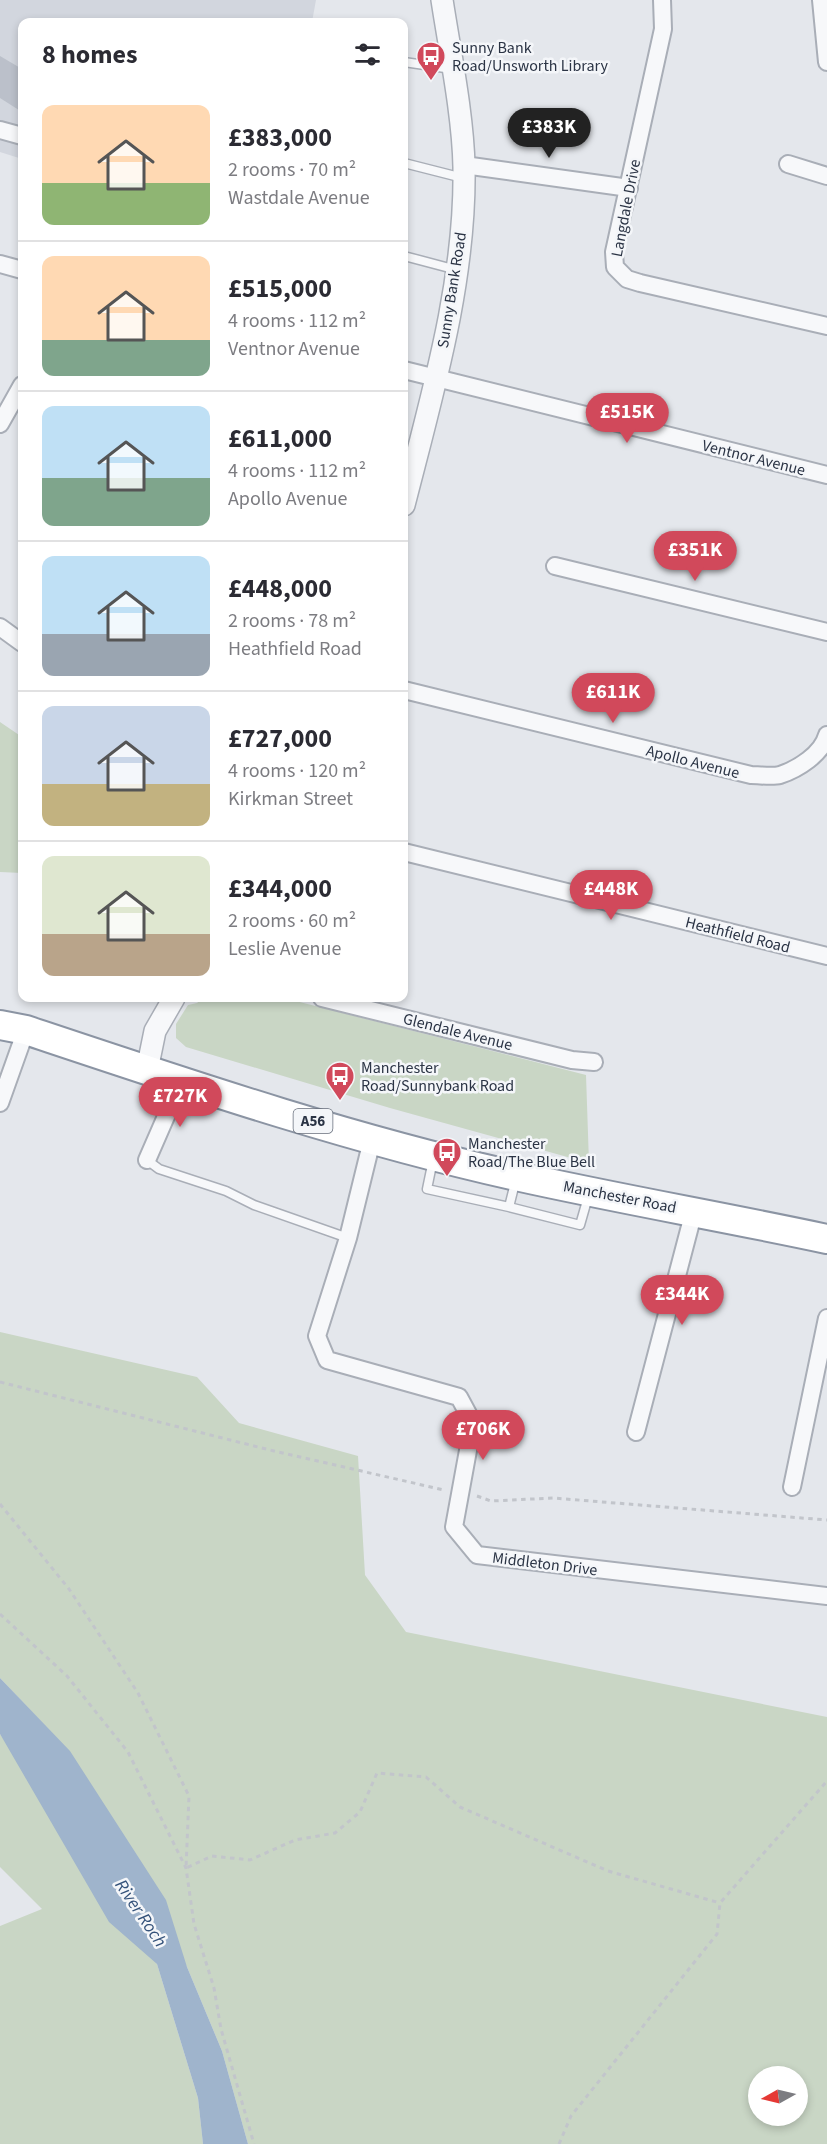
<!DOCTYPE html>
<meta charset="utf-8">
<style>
:root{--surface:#fff;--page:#f7f7f7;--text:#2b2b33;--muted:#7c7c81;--line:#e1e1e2;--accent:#d1495b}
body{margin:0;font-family:"Source Sans 3",sans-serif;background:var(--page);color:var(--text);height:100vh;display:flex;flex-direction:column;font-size:22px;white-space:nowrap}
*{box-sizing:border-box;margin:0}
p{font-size:20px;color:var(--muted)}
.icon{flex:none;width:33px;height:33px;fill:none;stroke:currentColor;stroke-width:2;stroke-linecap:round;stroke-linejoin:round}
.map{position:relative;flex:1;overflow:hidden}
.panel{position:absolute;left:18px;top:18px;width:390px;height:984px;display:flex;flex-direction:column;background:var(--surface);border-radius:12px;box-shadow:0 3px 9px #0003}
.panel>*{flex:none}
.needle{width:39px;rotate:262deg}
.buttons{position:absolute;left:748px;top:2066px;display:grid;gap:12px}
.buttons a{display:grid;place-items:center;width:60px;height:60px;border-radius:50%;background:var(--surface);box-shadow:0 3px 9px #0003;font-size:30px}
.price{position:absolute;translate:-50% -51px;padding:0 14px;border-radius:21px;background:var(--accent);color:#fff;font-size:20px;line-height:39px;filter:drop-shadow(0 2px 3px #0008)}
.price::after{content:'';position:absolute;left:50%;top:36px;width:18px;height:14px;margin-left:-9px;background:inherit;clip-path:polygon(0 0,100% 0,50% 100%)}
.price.active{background:#222;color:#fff}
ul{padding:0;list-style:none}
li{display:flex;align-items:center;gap:18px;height:150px;padding:0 24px}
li+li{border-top:2px solid var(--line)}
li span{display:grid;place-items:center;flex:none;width:168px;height:120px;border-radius:12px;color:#555}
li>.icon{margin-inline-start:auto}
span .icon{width:72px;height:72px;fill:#fffc;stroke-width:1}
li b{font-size:26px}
h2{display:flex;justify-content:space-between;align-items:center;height:72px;padding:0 24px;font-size:26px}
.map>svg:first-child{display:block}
</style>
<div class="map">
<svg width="827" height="2144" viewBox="0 0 827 2144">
<rect width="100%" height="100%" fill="#e4e7ec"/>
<path fill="#d2d6de" d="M0,0H316L312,22H22V159L0,152Z"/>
<path fill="#c9d6c5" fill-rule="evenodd" d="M0,722L22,737V873L0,872Z
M203,998H284L586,1075L589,1163L390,1108L186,1047L176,1038V1024L188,1005L197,1003Z
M0,1332L197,1377L239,1423L358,1456L365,1575L406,1632L827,1717V2144H248L222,2051L187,1967L69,1751L0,1678ZM759,2076H798V2115H759Z
M0,1734L157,1964L198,2098L203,2144H0V1926L42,1909L0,1867Z"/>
<path fill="#9fb4cc" d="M0,1678L70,1751L166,1900L187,1967L222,2051L248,2144H203L198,2098L157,1964L109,1922L0,1734Z"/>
<path fill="#bbc0ca" d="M0,56L22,69V112L0,98Z"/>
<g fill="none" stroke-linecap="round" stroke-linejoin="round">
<g stroke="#a9aeb7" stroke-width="11">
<path id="service" d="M404,62L452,69
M404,163L463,178
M404,256L457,270
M147,1160L159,1169L226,1191L254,1205L348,1238
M433,1160L427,1189L509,1207
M516,1179L509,1207L580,1225L588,1197"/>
</g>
<g stroke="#a9aeb7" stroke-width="20">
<path id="minor" d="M662,0L663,29L614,252L615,267L627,279L640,283L827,326
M821,0L827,62
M0,130L22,136
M788,164L827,176
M464,165L629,188
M0,264L22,270
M404,370L827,475
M0,424L22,385
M555,566L827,632
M0,627L22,643
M404,690L751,775C760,775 772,777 780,775C798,769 822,754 827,735
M404,852L827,956
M322,998L572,1060L594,1062
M0,1103L26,1030
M372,1140L348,1238L317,1336L327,1360L459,1397L473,1423L454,1527L477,1555L827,1596
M147,1160L181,1082
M636,1432L694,1211
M792,1487L827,1318"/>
</g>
<g stroke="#a9aeb7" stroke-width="24">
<path id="tertiary" d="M404,505C432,395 466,281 464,167C463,115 450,52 442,0
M147,1070L155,1031L174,998"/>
</g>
<g stroke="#8b94a3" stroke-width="32">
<path id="trunk" d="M0,1025L26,1030C188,1084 350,1139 516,1176C619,1199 724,1217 827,1239"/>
</g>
<path stroke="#c2c5cb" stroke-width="3" stroke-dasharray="4.5 4.5" stroke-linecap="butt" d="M0,1382L274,1451L444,1490
M477,1496L491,1501L553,1498L827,1520
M0,1504L69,1589L138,1693L189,1796L186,1868L212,1856L250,1860L295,1840L335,1833L360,1812L377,1773L426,1777L460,1807L608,1871L720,1903
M0,1614L67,1676L128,1752L186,1868L194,1924L214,1988L221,2029L254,2144
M559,2144L571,2116L717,1934L720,1903L827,1781"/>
<use href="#service" stroke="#f7f8fa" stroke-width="8"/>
<use href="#minor" stroke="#f7f8fa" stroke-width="16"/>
<use href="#tertiary" stroke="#f7f8fa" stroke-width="21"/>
<use href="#trunk" stroke="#fff" stroke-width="28"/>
</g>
<defs>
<g id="bus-pin" transform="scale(1.5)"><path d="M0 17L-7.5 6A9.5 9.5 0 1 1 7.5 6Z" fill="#d1495b" stroke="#f4f6f9"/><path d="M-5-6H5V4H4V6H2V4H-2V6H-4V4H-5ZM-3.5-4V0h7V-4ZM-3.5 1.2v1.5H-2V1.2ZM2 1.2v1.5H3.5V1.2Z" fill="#fff"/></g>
</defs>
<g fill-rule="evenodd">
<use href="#bus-pin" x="431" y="56"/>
<use href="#bus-pin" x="340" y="1076"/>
<use href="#bus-pin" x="447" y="1152"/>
</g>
<g text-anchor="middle" stroke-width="5" stroke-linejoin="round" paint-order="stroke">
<rect fill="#f4f6f9" stroke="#676e7b" stroke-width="1.5" x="293.5" y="1109" width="39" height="24" rx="4.5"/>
<g font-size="15" font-weight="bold" fill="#2b3445">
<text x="313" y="1126">A56</text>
</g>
<g font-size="16" fill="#2b3445" stroke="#f4f6f9" text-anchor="start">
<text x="452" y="53">Sunny Bank<tspan x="452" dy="18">Road/Unsworth Library</tspan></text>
<text x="361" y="1073">Manchester<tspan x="361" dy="18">Road/Sunnybank Road</tspan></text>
<text x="468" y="1149">Manchester<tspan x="468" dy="18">Road/The Blue Bell</tspan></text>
</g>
<g font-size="16" fill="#2b3445" stroke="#f4f6f9">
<text transform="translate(625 208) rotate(-79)" y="6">Langdale Drive</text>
<text transform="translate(451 290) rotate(-81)" y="6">Sunny Bank Road</text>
<text transform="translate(754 457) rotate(14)" y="6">Ventnor Avenue</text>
<text transform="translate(693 761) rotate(14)" y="6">Apollo Avenue</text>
<text transform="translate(738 934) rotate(14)" y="6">Heathfield Road</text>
<text transform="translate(458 1031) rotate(14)" y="6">Glendale Avenue</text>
<text transform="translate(620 1196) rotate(11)" y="6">Manchester Road</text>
<text transform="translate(545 1563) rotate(7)" y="6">Middleton Drive</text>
</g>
<g font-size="18" font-style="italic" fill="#34527a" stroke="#f4f6f9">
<text transform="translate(141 1913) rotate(56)" y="6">River Roch</text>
</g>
</g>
</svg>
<div class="buttons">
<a><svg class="needle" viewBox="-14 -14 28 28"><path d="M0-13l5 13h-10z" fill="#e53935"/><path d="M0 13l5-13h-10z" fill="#7c7c81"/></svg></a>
</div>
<b class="price active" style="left:549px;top:159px">£383K</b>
<b class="price" style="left:627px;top:444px">£515K</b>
<b class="price" style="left:695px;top:582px">£351K</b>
<b class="price" style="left:613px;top:724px">£611K</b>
<b class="price" style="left:611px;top:921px">£448K</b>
<b class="price" style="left:180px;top:1128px">£727K</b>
<b class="price" style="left:682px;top:1326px">£344K</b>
<b class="price" style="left:483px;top:1461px">£706K</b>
<section class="panel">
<h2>8 homes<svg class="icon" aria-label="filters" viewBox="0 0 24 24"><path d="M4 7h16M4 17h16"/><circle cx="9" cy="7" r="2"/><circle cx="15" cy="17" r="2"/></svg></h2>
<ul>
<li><span style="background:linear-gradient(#ffd9b3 65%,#8fb573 0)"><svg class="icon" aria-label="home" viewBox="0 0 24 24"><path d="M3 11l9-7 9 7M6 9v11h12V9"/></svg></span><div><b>£383,000</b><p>2 rooms · 70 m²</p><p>Wastdale Avenue</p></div></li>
<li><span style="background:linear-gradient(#ffd9b3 70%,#7fa58c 0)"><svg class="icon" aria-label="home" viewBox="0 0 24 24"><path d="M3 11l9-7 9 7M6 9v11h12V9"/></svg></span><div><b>£515,000</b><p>4 rooms · 112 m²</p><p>Ventnor Avenue</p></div></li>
<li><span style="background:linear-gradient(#bfe0f5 60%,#7fa58c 0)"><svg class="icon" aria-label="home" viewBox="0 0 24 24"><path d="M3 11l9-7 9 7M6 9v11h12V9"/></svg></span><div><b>£611,000</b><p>4 rooms · 112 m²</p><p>Apollo Avenue</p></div></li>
<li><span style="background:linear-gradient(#bfe0f5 65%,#9aa5b1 0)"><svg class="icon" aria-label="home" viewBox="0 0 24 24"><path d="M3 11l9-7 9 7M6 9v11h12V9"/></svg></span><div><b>£448,000</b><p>2 rooms · 78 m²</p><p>Heathfield Road</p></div></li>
<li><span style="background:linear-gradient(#c9d6e8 65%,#c2b280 0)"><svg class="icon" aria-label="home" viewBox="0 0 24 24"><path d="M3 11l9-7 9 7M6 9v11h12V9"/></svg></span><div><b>£727,000</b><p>4 rooms · 120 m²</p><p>Kirkman Street</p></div></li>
<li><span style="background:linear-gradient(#dfe7d0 65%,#b9a48a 0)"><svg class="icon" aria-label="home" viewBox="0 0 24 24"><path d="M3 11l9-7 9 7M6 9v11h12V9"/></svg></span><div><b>£344,000</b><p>2 rooms · 60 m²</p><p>Leslie Avenue</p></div></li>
</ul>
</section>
</div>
